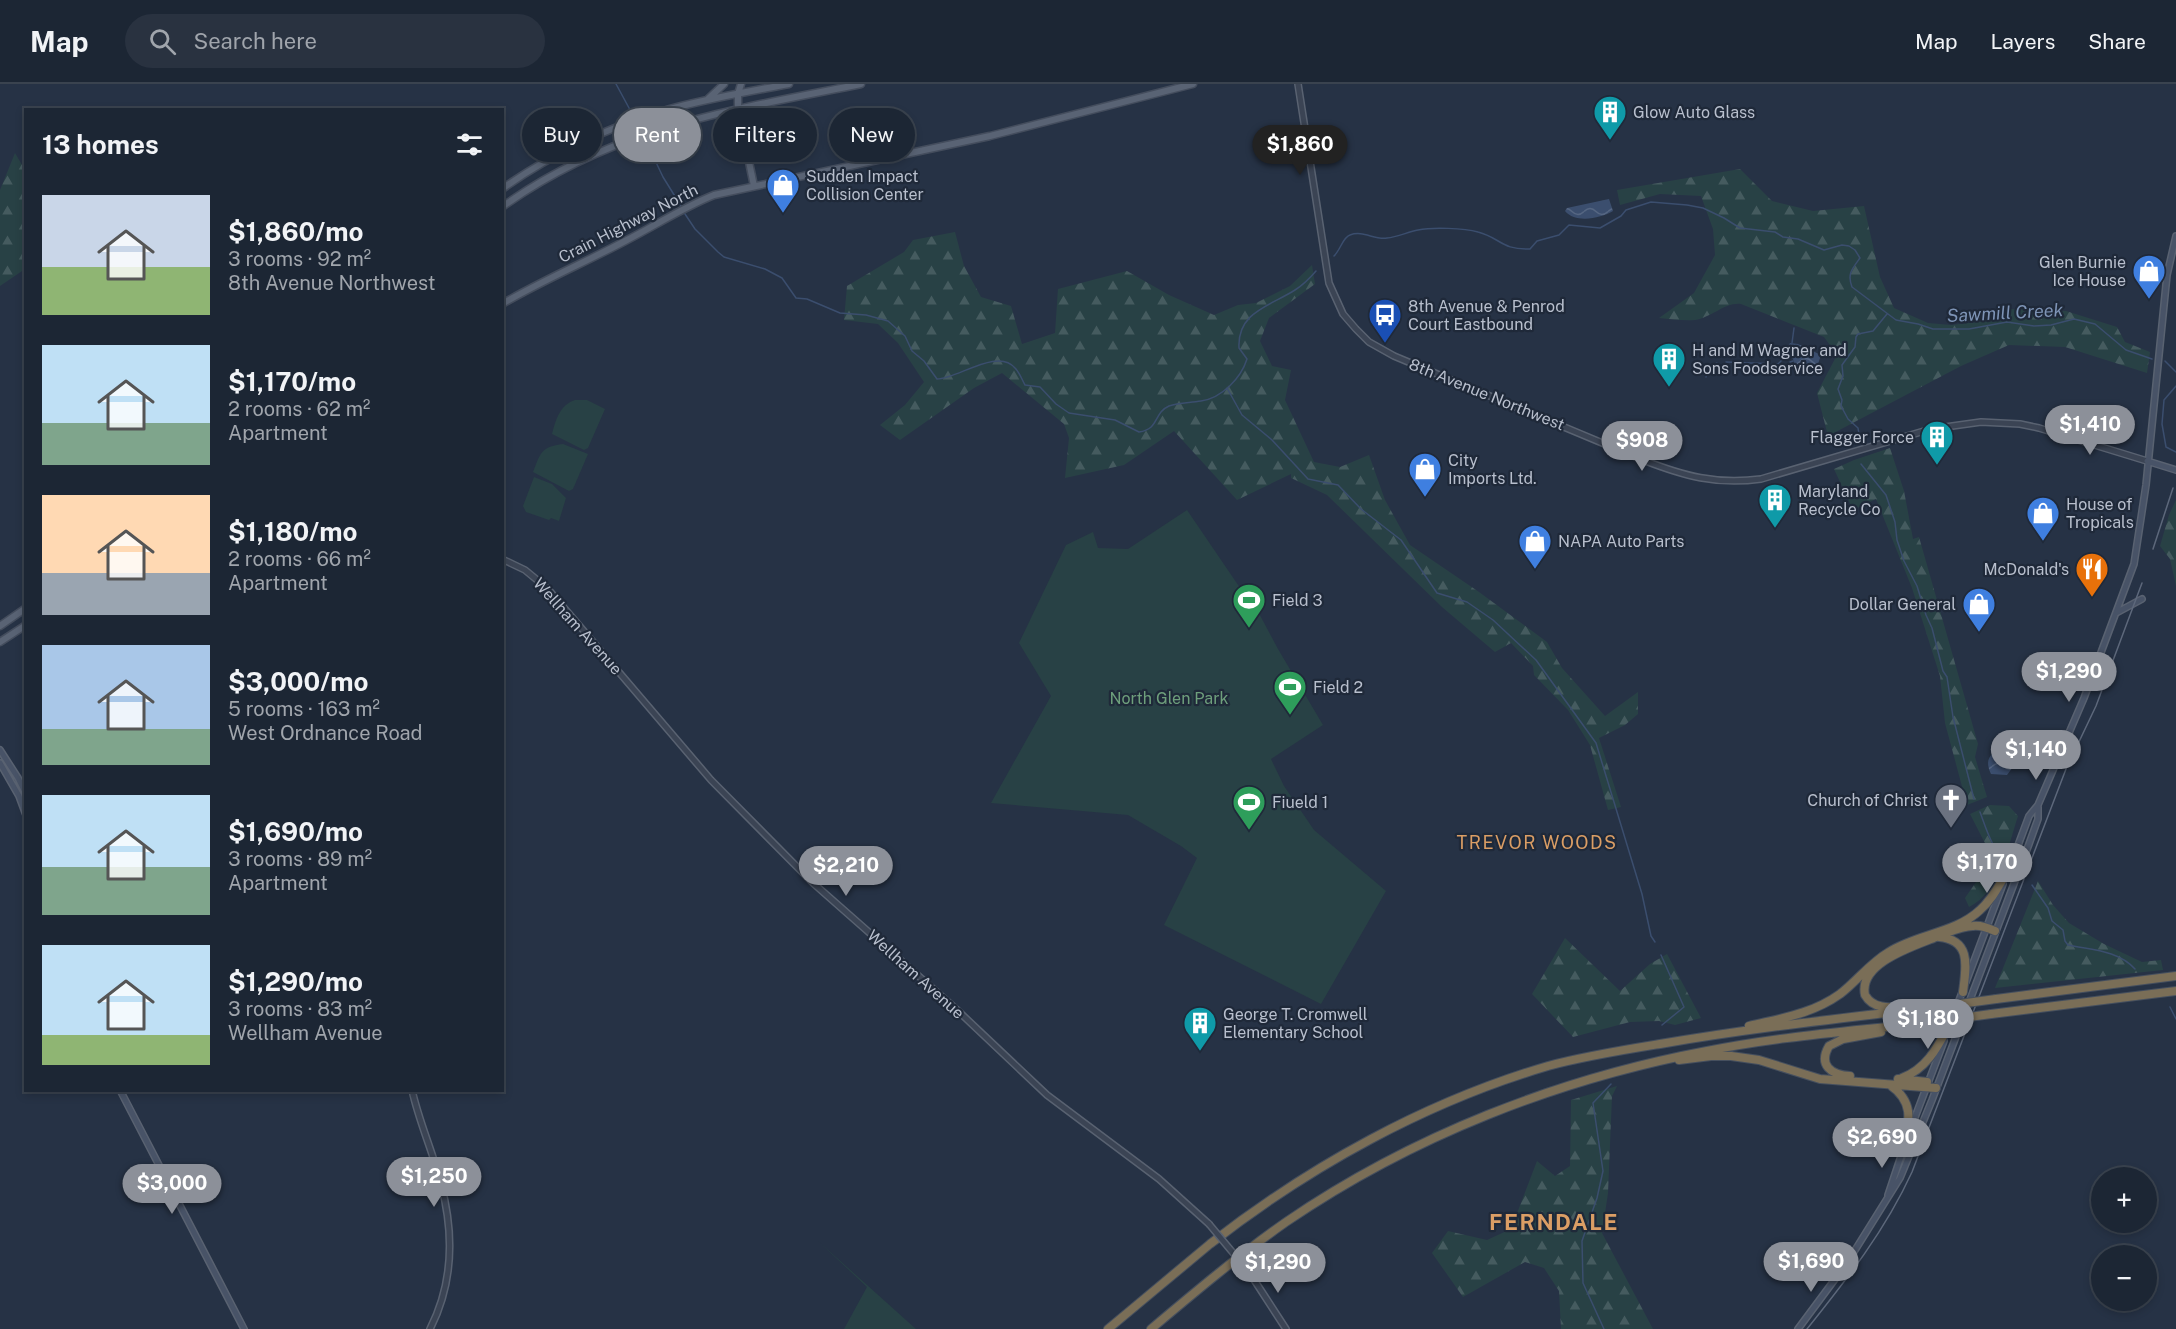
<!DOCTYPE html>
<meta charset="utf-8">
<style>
:root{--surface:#1c2634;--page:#293240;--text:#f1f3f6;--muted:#a0a5ac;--line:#3a434f;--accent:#8c9099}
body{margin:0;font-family:"Public Sans",sans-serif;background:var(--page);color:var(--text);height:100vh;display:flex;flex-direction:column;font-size:22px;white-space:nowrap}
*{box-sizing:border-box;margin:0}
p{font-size:20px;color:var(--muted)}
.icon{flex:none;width:33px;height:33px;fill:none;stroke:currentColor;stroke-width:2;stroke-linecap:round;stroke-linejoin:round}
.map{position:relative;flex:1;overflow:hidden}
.drawer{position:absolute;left:24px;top:24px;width:480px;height:984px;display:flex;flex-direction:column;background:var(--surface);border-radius:0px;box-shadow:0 3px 9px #0003,0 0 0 2px var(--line)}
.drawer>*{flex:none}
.banner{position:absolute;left:522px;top:24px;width:570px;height:54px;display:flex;gap:12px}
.controls{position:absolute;left:2091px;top:1083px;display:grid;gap:12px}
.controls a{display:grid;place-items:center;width:66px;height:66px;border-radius:50%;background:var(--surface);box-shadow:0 3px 9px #0003,0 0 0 2px var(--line);font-size:30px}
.price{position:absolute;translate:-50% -51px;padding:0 14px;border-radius:21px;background:var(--accent);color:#fff;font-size:20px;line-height:39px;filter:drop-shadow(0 2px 3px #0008)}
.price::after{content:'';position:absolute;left:50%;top:36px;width:18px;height:14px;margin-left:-9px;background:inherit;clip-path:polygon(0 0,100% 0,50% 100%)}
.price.current{background:#222;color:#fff}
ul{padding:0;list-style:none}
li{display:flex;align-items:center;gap:18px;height:150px;padding:0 18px}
li span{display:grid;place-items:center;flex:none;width:168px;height:120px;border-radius:0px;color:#555}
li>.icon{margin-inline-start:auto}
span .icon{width:72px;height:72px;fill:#fffc;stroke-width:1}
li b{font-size:26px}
h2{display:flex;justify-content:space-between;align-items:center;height:72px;padding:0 18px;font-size:26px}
.tag{padding:0 21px;border-radius:27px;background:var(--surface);box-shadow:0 3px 9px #0003,0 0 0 2px var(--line);font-size:21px;line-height:54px}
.tag.current{background:var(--accent);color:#fff}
header{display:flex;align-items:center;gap:36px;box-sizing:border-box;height:84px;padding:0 30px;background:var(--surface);border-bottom:2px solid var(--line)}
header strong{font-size:28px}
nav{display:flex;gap:33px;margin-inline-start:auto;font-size:21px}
.search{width:420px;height:54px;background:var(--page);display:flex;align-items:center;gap:15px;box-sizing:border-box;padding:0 21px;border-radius:33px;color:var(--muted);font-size:22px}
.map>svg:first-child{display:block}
</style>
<header>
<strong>Map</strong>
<div class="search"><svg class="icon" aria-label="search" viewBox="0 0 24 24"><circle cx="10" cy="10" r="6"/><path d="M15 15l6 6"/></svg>Search here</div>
<nav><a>Map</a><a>Layers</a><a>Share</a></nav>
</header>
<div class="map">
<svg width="2176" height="1245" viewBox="0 0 2176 1245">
<defs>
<pattern id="forest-firs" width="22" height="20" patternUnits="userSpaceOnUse" patternTransform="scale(1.5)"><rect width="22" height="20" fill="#284145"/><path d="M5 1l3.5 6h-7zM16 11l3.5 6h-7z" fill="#455b5f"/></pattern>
<pattern id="water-waves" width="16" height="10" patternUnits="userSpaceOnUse" patternTransform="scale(1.5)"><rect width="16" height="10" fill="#3b4e6e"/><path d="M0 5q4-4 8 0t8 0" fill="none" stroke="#556682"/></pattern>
</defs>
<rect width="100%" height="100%" fill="#263245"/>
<path fill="#284145" d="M575,316H587L605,325L588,364L584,366L552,350C556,335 560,321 575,316Z
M563,360L588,370L573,405L569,407L533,388C541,368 541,363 563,360Z
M534,393L552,400L566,414L559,437L551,434L549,436L526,428L523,422Z
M1187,426L1251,520H1254L1278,565L1323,641L1271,675L1284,702L1314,746L1386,807L1321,920L1164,841L1197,774L1181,762L1128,731L991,719L1051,612L1019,559L1066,461L1093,448L1098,464L1128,465Z
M818,1157L916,1245H844L867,1203Z"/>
<path fill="url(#forest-firs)" d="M15,69L25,86V185L0,202V106Z
M1740,85L1772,117L1813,127L1864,122L1880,193L1894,224L1928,239L1951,241L1987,237L2009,225L2066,227L2117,243L2125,258L2150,268L2147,289L2065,263L2009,261L1961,282L1828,352L1817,309L1837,271L1824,253L1741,220C1725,218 1711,234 1695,236C1683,237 1671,235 1659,234L1694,209L1715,171L1713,145L1701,112L1660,110L1620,121L1617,106Z
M955,148L964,182L981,213L1011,222L1022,260L1055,249L1058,205L1127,187L1169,211L1214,231L1238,221L1256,219L1290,202L1312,181L1315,200L1269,234L1260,257L1272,282L1291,286L1285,316L1314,378L1340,383L1369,371L1385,416L1410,461L1479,508L1547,558L1562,584L1605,632L1638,608V630L1625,641L1599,654L1621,723L1608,726L1590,661L1568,626L1534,591L1533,582L1511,559L1495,568L1442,523L1327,411L1291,394V390L1237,416L1174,347L1124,381L1065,394L1069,354L1064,340L1002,289L974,304L900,356L880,341L905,321L924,298L898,259L878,240L844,236L847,202L904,168L913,156Z
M1890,364L1904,407L1913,455L1919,453L1978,660L1975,673L1987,713L1967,721L1945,639L1940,592L1912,504L1876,415L1853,426L1834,385L1854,376Z
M2176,416V502L2170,475L2160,462L2169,431Z
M1990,721L2009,722L2018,732C2008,762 2000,808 1969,823L1965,814L1983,788L1989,767L1970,730Z
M2038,797L2053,821L2069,839L2104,860L2142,878L2161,876L2163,886L1995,904Z
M1565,854L1620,907L1650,880L1667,870L1701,934L1675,941L1659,937L1630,938L1573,953L1532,910Z
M1617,1002L1612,1012L1608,1109L1602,1149L1653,1245H1561L1559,1207L1544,1184L1525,1178L1463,1213L1432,1169L1448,1147L1487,1156L1511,1145L1537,1077L1555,1092L1570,1082L1571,1016Z"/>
<path fill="url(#water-waves)" d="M1609,115L1613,127C1601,134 1576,140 1565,127L1567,124Z
M1790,259L1798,260L1821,271L1817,283L1807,280L1795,282L1793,275L1785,267Z
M2030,660L2007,691L1991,690C1978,663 2012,663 2030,660Z"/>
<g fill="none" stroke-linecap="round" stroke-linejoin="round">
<path stroke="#3b4e6e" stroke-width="1.5" d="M616,0L635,35
M637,39L642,49
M644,53L663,93L681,122
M683,127L695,145L718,168L724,173L765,185L782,194L796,214L807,215L840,229L866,231L888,237L905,252L912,267L924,277L937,295C957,295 998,263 1015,284C1020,289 1022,296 1025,301L1040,303L1056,320L1069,329L1115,336L1139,348C1160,345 1153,329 1169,322C1179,318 1190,319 1201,317C1222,314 1241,294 1247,275L1239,264C1237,228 1270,222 1295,206C1303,201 1310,194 1316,187
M1334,172C1341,165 1343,153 1350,151C1363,146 1374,156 1387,154C1397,153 1408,148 1418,146C1432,143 1464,144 1478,148C1501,154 1501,166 1530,165L1537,157L1559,151L1569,141L1600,144L1621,132L1626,126L1651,118L1687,121L1703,124L1724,134L1740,144L1775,148L1783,153L1798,155L1824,166L1842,161L1849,162L1855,166L1860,174C1852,185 1847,190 1852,203L1896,236L1918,240L1933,245H1969L2007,238L2034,242L2051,241L2074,235L2095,240L2126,266L2152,275
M1792,259L1794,244
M2165,277L2176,288
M1726,278L1778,280L1782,276
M1790,278L1793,277
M1706,293L1710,283L1717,279
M2176,302L2164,316L2162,340L2166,363L2176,368
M1227,304L1242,331L1272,356L1308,395L1338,401L1361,425L1401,456L1437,509L1467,518L1493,536L1536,576L1596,659L1642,810L1651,852L1655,858
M1859,350L1858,344L1848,335L1841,322L1842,316L1838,305L1843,292L1842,281L1855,263L1856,253L1858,250L1873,247L1887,230
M1861,380L1886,411L1895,438L1897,456L1904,477L1917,502L1926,531L1932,544L1943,587L1947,593L1953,633L1974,715
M1980,728C1986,744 1991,762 2003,774
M2032,801L2048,824L2052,837L2063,846L2065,857L2068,861C2091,866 2118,866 2135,885
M1661,871L1684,923L1662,941
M2170,923L2176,935
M1604,1245L1583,1199L1582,1157L1597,1114L1603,1087L1593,1019L1611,1000"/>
<g stroke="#596271" stroke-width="8">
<path id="tertiary" d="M1298,0L1329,199L1343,230L1356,245L1369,258L1394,272L1643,376C1684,392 1716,401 1761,395L1931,345L1981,338L2020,340L2039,344L2147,377
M502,475L525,486L548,505L711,696L813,799L956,925L1047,1011L1159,1095L1209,1140
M412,1006C419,1038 433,1068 441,1100C454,1149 453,1200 430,1245
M1249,1188L1286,1245"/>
</g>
<g stroke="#596271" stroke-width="8">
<path id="secondary" d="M2147,377L2176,386
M2116,529L2142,515
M0,666L18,694L26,710
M0,679L19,712L26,731
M2008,788L2029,732L2038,721L2084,614L2134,480L2146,401L2167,191L2176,152
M1966,898L2003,800
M1951,937L1963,906
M120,1006L244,1245
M1909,1049L1944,957
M1888,1111L1903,1066
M1798,1245L1847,1179L1900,1094L1932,1016L2029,760L2038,735V723"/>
</g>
<g stroke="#444d5d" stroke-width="9">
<path id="primary" d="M741,0L738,10V25L754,102
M708,15L724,0
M502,105C550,71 607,44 663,27C704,15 747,8 789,0
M502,123C613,43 732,26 861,0
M502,220C543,196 586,178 627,156C656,141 684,123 714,111L990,52L1193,0
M0,542L26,524
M0,558L26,541"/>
</g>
<g stroke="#454f5e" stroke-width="10">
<path id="motorway" d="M1939,853C1972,856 1966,883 1963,908
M1996,915L2176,892
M1918,922C1900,921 1876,930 1865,911C1858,879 1914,862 1936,853C1948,849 1960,842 1973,842C1981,841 1988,844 1995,847
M1991,930L2176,907
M1749,942C1782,934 1812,930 1840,910C1857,897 1870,879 1889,868C1917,850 1956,849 1980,826C1993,815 2000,799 2009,785
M1679,976L1711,972H1731L1759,976L1820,995L1936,1004
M1850,992C1831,991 1818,981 1829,962L1843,955L1881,948
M1902,994C1928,984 1938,962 1951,938
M1898,995L1927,998
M1890,1001C1917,1020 1908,1040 1902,1068
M1108,1245C1142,1217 1176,1188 1210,1160C1310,1082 1426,1018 1548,982C1585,972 1623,966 1660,960C1752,944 1845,934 1937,923
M1151,1245C1195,1208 1239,1171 1286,1138C1412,1052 1558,995 1707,967C1781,952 1857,947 1932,938"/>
</g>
<use href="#tertiary" stroke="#3b4454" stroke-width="5"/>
<use href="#secondary" stroke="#485367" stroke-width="5"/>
<use href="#primary" stroke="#596374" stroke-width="6"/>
<use href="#motorway" stroke="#7a6e57" stroke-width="8"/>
<path stroke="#5d687b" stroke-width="1.5" d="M2153,465L2173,404
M1807,1245C1847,1195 1885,1147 1912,1088L2066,685L2096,622L2142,499"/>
<g stroke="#596271" stroke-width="8" stroke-linecap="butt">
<path id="tertiary-bridge" d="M1209,1140L1249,1188"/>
</g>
<g stroke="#454f5e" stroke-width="10" stroke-linecap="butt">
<path id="motorway-bridge" d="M1937,923L1996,915
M1932,938L1991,930"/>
</g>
<use href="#tertiary-bridge" stroke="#3b4454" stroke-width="5"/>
<use href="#motorway-bridge" stroke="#7a6e57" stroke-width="8"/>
</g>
<defs>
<g id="building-pin" transform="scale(1.725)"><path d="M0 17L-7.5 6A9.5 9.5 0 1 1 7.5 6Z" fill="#0f9aa8" stroke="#1f2939"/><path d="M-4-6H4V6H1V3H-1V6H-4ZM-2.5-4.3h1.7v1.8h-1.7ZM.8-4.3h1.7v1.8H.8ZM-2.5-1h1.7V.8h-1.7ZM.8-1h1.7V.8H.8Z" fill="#fff"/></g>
<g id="shop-pin" transform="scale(1.725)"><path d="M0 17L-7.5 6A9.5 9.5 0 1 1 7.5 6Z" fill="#3f7fe0" stroke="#1f2939"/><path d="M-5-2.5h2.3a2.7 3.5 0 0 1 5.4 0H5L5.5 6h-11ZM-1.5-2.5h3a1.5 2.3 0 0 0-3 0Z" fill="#fff"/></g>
<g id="bus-pin" transform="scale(1.725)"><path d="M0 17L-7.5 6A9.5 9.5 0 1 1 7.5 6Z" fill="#1a4fb4" stroke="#1f2939"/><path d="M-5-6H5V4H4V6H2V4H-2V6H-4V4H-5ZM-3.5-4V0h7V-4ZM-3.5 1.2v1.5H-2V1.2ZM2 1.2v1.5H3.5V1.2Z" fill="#fff"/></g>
<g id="restaurant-pin" transform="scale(1.725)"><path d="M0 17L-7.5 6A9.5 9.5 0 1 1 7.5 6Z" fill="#e8710a" stroke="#1f2939"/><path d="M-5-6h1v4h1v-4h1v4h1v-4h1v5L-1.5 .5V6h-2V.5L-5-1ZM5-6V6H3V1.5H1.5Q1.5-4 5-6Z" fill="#fff"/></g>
<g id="stadium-pin" transform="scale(1.725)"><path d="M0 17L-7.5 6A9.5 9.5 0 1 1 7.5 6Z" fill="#2e9e5b" stroke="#1f2939"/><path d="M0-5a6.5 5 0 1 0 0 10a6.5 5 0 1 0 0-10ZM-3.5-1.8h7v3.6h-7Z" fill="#fff"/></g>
<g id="church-pin" transform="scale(1.725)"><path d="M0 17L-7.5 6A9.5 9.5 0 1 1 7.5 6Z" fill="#6b7280" stroke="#1f2939"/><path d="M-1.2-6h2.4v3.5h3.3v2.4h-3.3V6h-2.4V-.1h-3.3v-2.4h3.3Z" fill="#fff"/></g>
</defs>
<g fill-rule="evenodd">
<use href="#building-pin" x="1610" y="28"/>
<use href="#shop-pin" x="783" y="101"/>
<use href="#shop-pin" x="2149" y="187"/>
<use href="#bus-pin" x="1385" y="231"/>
<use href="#building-pin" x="1669" y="275"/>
<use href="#building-pin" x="1937" y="353"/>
<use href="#shop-pin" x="1425" y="385"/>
<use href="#building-pin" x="1775" y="416"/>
<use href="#shop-pin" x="2043" y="429"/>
<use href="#shop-pin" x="1535" y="457"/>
<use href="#restaurant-pin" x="2092" y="485"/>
<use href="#stadium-pin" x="1249" y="516"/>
<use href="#shop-pin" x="1979" y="520"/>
<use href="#stadium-pin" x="1290" y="603"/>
<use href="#church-pin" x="1951" y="716"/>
<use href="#stadium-pin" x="1249" y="718"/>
<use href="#building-pin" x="1200" y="939"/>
</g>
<g text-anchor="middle" stroke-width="4.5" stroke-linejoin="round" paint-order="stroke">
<g font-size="16" fill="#b8bfcd" stroke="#1f2939" text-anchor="start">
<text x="1633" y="34">Glow Auto Glass</text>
<text x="806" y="98">Sudden Impact<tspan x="806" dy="18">Collision Center</tspan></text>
<text x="2126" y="184" text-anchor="end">Glen Burnie<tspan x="2126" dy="18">Ice House</tspan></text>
<text x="1408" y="228">8th Avenue &amp; Penrod<tspan x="1408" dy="18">Court Eastbound</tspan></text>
<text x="1692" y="272">H and M Wagner and<tspan x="1692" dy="18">Sons Foodservice</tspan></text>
<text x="1914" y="359" text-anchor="end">Flagger Force</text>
<text x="1448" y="382">City<tspan x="1448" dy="18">Imports Ltd.</tspan></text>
<text x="1798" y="413">Maryland<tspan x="1798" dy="18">Recycle Co</tspan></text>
<text x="2066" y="426">House of<tspan x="2066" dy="18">Tropicals</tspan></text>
<text x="1558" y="463">NAPA Auto Parts</text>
<text x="2069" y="491" text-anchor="end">McDonald's</text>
<text x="1272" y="522">Field 3</text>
<text x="1956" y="526" text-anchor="end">Dollar General</text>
<text x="1313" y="609">Field 2</text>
<text x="1928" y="722" text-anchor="end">Church of Christ</text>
<text x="1272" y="724">Fiueld 1</text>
<text x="1223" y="936">George T. Cromwell<tspan x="1223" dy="18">Elementary School</tspan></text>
</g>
<g font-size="16" fill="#b8bfcd" stroke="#1f2939">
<text transform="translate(628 139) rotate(-27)" y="6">Crain Highway North</text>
<text transform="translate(1487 310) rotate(22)" y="6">8th Avenue Northwest</text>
<text transform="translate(578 542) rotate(48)" y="6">Wellham Avenue</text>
<text transform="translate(916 890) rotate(42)" y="6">Wellham Avenue</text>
</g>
<g font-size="16" fill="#6e9f7c" stroke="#1f2939">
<text x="1169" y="620">North Glen Park</text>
</g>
<g font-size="18" font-style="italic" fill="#7e94b6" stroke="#1f2939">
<text transform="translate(2005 229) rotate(-3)" y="6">Sawmill Creek</text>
</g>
<g font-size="18" letter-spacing="1.5" fill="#db9e65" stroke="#1f2939">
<text x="1537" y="765">TREVOR WOODS</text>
</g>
<g font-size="22" font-weight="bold" letter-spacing="1.5" fill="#db9e65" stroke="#1f2939">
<text x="1554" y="1146">FERNDALE</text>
</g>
</g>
</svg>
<div class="controls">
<a>+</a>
<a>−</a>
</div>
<b class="price current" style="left:1300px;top:92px">$1,860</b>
<b class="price" style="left:2090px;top:372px">$1,410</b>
<b class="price" style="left:1642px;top:388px">$908</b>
<b class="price" style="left:2069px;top:619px">$1,290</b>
<b class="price" style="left:2036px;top:697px">$1,140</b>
<b class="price" style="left:1987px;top:810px">$1,170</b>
<b class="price" style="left:846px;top:813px">$2,210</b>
<b class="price" style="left:1928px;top:966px">$1,180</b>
<b class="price" style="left:1882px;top:1085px">$2,690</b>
<b class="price" style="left:434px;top:1124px">$1,250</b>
<b class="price" style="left:172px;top:1131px">$3,000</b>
<b class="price" style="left:1811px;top:1209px">$1,690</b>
<b class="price" style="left:1278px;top:1210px">$1,290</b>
<div class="banner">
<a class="tag">Buy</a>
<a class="tag current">Rent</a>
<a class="tag">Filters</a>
<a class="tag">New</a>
</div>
<section class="drawer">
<h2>13 homes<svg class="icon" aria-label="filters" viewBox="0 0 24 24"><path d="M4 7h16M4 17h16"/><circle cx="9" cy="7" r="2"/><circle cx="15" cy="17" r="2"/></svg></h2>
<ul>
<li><span style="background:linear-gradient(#c9d6e8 60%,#8fb573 0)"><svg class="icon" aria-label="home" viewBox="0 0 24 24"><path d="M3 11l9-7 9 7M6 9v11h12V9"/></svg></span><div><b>$1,860/mo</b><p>3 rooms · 92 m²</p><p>8th Avenue Northwest</p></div></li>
<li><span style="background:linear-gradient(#bfe0f5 65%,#7fa58c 0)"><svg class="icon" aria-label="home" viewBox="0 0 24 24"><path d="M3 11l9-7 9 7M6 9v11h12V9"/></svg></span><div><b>$1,170/mo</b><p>2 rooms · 62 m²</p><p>Apartment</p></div></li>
<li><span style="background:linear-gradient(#ffd9b3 65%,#9aa5b1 0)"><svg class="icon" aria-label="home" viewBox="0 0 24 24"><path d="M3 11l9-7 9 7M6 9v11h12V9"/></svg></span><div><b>$1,180/mo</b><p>2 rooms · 66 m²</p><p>Apartment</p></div></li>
<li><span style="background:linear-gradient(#a9c7e8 70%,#7fa58c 0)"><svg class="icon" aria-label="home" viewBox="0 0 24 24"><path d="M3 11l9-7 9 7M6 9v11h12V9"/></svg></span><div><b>$3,000/mo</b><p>5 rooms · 163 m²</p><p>West Ordnance Road</p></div></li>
<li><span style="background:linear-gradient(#bfe0f5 60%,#7fa58c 0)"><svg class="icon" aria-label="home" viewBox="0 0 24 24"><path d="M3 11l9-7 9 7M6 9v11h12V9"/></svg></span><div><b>$1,690/mo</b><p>3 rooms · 89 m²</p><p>Apartment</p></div></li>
<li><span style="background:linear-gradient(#bfe0f5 75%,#8fb573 0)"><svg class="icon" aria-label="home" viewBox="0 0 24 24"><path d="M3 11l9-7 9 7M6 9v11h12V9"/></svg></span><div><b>$1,290/mo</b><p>3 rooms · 83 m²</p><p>Wellham Avenue</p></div></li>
</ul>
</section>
</div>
